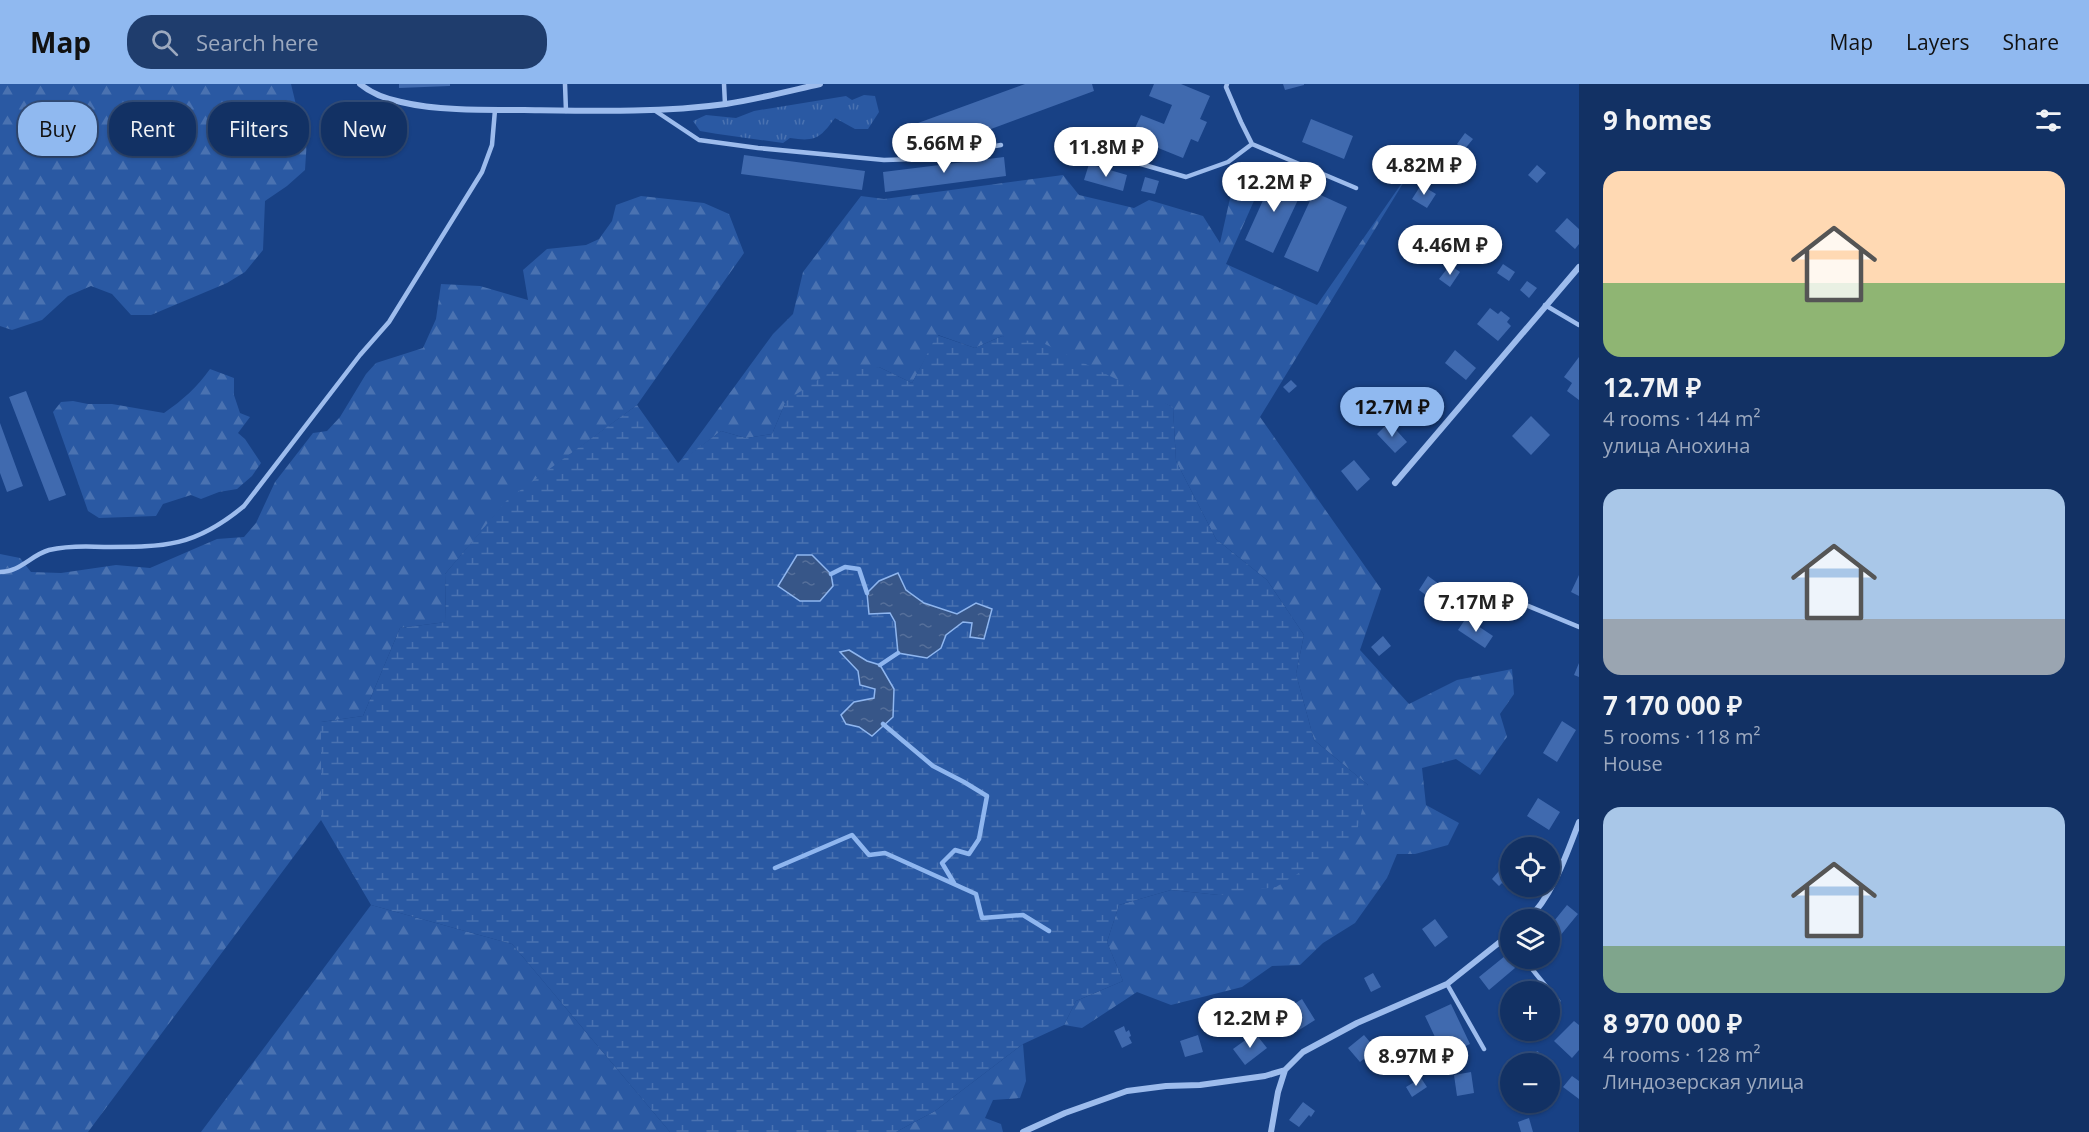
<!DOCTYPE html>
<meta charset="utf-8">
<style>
:root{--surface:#123164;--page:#1f3d6d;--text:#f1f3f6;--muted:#9ca9bf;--line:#314c78;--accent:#90b9f0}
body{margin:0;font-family:"Open Sans",sans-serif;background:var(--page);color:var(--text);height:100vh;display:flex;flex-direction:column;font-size:22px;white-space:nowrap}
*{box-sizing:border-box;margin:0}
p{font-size:20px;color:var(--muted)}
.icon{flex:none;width:33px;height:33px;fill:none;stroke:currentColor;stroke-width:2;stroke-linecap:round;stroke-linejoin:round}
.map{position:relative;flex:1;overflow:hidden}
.drawer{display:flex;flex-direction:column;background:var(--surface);width:510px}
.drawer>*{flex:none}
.hud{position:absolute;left:18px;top:18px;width:570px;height:54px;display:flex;gap:12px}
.fabs{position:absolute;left:1500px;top:753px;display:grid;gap:12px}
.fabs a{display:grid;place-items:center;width:60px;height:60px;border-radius:50%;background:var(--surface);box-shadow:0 2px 4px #0004,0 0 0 2px var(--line);font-size:30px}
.price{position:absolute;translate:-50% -51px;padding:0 14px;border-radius:21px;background:#fff;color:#222;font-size:20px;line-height:39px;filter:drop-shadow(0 2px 3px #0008)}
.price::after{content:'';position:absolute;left:50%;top:36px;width:18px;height:14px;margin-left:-9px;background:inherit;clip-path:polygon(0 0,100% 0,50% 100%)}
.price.current{background:var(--accent);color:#111}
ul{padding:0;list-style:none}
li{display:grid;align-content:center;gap:12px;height:318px;padding:0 24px}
li span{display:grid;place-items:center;height:186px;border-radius:18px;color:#555}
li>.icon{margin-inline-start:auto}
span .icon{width:108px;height:108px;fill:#fffc;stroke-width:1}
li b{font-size:26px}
h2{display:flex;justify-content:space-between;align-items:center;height:72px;padding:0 24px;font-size:26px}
.tag{padding:0 21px;border-radius:24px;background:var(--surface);box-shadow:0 2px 4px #0004,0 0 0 2px var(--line);font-size:21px;line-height:54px}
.tag.current{background:var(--accent);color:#111}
header{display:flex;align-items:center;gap:36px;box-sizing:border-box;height:84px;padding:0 30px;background:var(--accent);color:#111}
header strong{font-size:28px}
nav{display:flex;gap:33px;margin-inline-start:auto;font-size:21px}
.search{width:420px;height:54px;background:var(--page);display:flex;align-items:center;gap:15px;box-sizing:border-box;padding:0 21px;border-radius:24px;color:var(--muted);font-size:22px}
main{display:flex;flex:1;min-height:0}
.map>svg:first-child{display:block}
</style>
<header>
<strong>Map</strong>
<div class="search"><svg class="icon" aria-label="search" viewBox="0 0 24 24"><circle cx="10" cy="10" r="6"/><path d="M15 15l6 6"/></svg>Search here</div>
<nav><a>Map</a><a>Layers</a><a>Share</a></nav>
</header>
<main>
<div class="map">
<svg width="1579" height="1048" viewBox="0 0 1579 1048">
<defs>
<pattern id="grass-tufts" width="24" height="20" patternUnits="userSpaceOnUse" patternTransform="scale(1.5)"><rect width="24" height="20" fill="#2a59a3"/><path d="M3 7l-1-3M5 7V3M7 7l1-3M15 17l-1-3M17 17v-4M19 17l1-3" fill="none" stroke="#4a72b1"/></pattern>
<pattern id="forest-firs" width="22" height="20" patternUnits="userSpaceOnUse" patternTransform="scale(1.5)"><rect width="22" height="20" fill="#2a59a3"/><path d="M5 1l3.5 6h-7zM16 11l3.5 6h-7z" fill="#4a72b1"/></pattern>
<pattern id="wetland-marsh" width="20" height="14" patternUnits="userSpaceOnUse" patternTransform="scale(1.5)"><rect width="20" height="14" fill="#2a59a3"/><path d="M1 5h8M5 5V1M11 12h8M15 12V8" fill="none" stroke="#4a72b1"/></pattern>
<pattern id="water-ripples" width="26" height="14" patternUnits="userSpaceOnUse" patternTransform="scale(1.5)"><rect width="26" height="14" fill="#375688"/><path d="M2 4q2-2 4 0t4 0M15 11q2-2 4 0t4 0" fill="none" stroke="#556f9a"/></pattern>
</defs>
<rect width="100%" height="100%" fill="#184185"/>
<path fill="url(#grass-tufts)" d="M864,11L875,12L879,28L868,45H855L835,34C820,54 816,58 790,54L783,59C755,55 728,52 700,47L693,37L706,31L736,34L754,27L846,12L852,16Z"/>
<path fill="url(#forest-firs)" d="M0,0H291L298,29L307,55L305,86L287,102L265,117L263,166L245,188L227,199L151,231H131L112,210L91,202L68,212L42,236L12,246L0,242Z
M1254,82L1257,110L1226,180L1317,221L1413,83L1260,333L1381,505L1360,566L1409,620L1457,596L1512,585L1514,610L1500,630L1507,653L1480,691L1456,675L1422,684L1426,721L1459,739L1448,761L1415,770H1397L1387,794L1355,839L1323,859L1300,881L1272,882L1242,903L1171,921L1137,908L1082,944L1064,941L1076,917L1123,897L1107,858L1119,821L1171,806L1219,811L1368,701L1314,656L1296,590L1304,551L1267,496L1216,455L1176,377L1173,323L1002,252L975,264L938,251L912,299L879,283L786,317L772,350L746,354L721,347L678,380L773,250L793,230L803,188L861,112L884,115L1063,91L1079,111L1134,124L1149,116L1203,132L1220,159L1235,92Z
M641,112L704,119L729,130L744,169L637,321L507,417L445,490L446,538L400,544L363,632L321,638V736L88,1048H0V470L20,474L31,488L61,489L116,481L150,484L217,455L244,453L256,439L275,398L313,349L327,347L340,333L366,290L376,279L423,264L436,235L441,200L480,202L528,216L523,186L547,165L586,161L599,155L612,137L616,121Z
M210,285L234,294V311L240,329L250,333L238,349L245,355L261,379L252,392L237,405L219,408L201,415L191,411L163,420L156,432L99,434L88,427L53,328L61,318L73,317L88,320H112L164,329C183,316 197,303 210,285Z
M371,821L512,860L670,1048H201Z
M1023,960L1026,997L1020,1014L993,1016L985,1034L1001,1040L1003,1048H896L935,1027Z"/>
<path fill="url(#wetland-marsh)" d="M937,251L975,264L1002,252L1045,260L1173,323L1176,377L1216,455L1267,496L1304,551L1296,590L1314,656L1368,701L1355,755L1276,803L1219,811L1171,806L1119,821L1107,858L1123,897L1076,917L1064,941L1023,960L935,1027L896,1048H670L512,860L371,821L321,736V638L363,632L400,544L446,538L445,490L507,416L637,321L678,379L721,347L746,354L772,350L786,317L830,288L879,283L912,299Z"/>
<path fill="url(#water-ripples)" stroke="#8fb6ef" stroke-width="1.5" d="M797,471H812L831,490L833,502L820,517H800L778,502Z
M898,489L906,506L924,519L957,530L976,519L992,525L984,555L970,553L972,539L963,538L946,551L941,564L927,574L898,569L895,538L890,529L869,530L867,509L879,497Z
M849,566L867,577L880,581L894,605L893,633L872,652L859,643L846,640L841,631L854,618L874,614L875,605L860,601L858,587L840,568Z"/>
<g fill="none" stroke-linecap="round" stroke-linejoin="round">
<path stroke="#8fb6ef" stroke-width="4.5" d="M831,490L845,483L859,485L867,509
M880,581L898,569
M883,640L933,682L964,698L987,712L979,755L969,770L955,766L942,779L954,799
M775,784L852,751L869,771L885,769L976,810L982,834L1023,831L1049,847"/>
</g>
<path fill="#406aaf" d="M399,0H450V2L399,4Z
M1025,0H1092L1094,7L929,68L918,39Z
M1154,0H1181L1210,12L1200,35L1207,38L1198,58L1191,55L1183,74L1131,53L1141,31L1164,40L1172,21L1149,12Z
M1283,0H1304V1L1285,6Z
M1311,35L1353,52L1344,75L1302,58Z
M1465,49L1473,55L1464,66L1457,60Z
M744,71L865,87L862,106L741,90Z
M1004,73L1006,92L885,108L883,88Z
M1089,80L1127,91L1123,107L1084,96Z
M1537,81L1546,89L1537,99L1528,91Z
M1275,90L1304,103L1273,169L1245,156Z
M1145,93L1159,97L1155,110L1141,107Z
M1421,101L1436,110L1427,124L1412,115Z
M1314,108L1347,123L1318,188L1284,173Z
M1567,134L1579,145V160L1575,165L1555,147Z
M1503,180L1515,188L1509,197L1497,189Z
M1450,181L1460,188L1450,203L1439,195Z
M1527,197L1537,204L1529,214L1520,206Z
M1490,224L1498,230L1501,227L1510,234L1507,238L1511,242L1498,257L1477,240Z
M1455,266L1476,284L1466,296L1445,279Z
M1579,273V316L1567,307L1572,299L1564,293Z
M1291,296L1297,302L1289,309L1283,303Z
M26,307L66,411L49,417L9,313Z
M1531,332L1550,351L1531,371L1512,352Z
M1389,338L1407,358L1395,369L1377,350Z
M0,339L23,402L7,408L0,389Z
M1354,376L1370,395L1357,407L1341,387Z
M1579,491V512L1571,508Z
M1428,492L1439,500L1430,514L1419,506Z
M1466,534L1493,552L1485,564L1458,546Z
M1383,552L1391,562L1379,572L1371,563Z
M1579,579V593L1574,591Z
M1562,637L1576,646L1557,678L1543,669Z
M1538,714L1560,728L1549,746L1527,732Z
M1505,780L1510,786V802H1513L1509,806L1502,799L1499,802L1492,795Z
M1567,821L1578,830L1555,858L1550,853V842Z
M1435,835L1448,853L1435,863L1422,845Z
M1505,872L1515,884L1489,906L1479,893Z
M1373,889L1381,903L1371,908L1364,894Z
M1302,915L1315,936L1296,948L1283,927Z
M1451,920L1470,960L1444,972L1425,932Z
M1574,937L1579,941V966L1572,974L1554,957Z
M1124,942L1126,948L1129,946L1131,952L1129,953L1132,959L1122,964L1114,947Z
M1255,949L1267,964L1245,981L1233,965Z
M1198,951L1203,968L1185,973L1180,957Z
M1364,951L1376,965L1360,978L1348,964Z
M1538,967L1543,980H1518L1517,976Z
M1471,988L1474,1009L1457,1012L1454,991Z
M1572,992L1579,997V1015L1563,1003Z
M1421,994L1427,1003L1412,1013L1406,1003Z
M1303,1018L1315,1027L1311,1033L1309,1031L1299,1043L1289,1036Z
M1529,1034L1533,1048H1521L1518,1038Z"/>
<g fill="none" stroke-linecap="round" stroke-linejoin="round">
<path stroke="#9dbced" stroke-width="4.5" d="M565,0L566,27
M724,0L725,20
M1227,0L1226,3L1241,38L1252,60L1356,104
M654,26L699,56L758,64L884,76L918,75L1001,61
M1120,74L1186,93L1228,78L1252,60
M1545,221L1579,241
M0,488C20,488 31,471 49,466C66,462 86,462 104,463C165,463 195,463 244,422L360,271L389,238L482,88L492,61L495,26
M1521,519L1579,543
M1506,854L1510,859
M1523,874L1558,917
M1447,900L1484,965"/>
<path stroke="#9dbced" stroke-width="6" d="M360,0C372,10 386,15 401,18C438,27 486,26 524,26C591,27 660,29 726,20C758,15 789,7 820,0
M1395,399L1579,183
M1527,836C1552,814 1567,769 1579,738
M1023,1048L1065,1029L1127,1007L1166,1002L1200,1001L1265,992L1285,986L1303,968L1357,939L1447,900L1510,850
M1271,1048L1278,1008L1285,986"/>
</g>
</svg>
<div class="fabs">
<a><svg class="icon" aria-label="locate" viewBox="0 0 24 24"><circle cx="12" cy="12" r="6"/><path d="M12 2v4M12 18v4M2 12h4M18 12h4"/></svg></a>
<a><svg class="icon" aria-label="layers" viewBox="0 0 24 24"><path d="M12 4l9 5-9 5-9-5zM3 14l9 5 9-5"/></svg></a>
<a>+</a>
<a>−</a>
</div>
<b class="price" style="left:944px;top:90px">5.66M ₽</b>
<b class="price" style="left:1106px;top:94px">11.8M ₽</b>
<b class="price" style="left:1424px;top:112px">4.82M ₽</b>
<b class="price" style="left:1274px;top:129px">12.2M ₽</b>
<b class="price" style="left:1450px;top:192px">4.46M ₽</b>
<b class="price current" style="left:1392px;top:354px">12.7M ₽</b>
<b class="price" style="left:1476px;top:549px">7.17M ₽</b>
<b class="price" style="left:1250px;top:965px">12.2M ₽</b>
<b class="price" style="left:1416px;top:1003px">8.97M ₽</b>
<div class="hud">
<a class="tag current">Buy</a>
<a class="tag">Rent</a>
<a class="tag">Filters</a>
<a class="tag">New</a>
</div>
</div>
<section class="drawer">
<h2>9 homes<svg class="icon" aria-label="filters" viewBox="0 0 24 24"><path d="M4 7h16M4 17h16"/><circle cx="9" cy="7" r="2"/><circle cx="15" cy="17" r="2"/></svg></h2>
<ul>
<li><span style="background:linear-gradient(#ffd9b3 60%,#8fb573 0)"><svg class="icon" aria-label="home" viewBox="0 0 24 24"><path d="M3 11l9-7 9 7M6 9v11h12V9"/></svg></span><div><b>12.7M ₽</b><p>4 rooms · 144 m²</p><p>улица Анохина</p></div></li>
<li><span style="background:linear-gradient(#a9c7e8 70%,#9aa5b1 0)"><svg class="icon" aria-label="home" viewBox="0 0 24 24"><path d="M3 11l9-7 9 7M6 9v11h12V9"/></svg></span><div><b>7 170 000 ₽</b><p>5 rooms · 118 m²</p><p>House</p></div></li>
<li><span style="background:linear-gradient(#a9c7e8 75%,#7fa58c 0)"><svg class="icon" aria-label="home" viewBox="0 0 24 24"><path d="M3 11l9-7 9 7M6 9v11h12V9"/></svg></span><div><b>8 970 000 ₽</b><p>4 rooms · 128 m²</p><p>Линдозерская улица</p></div></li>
</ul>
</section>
</main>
